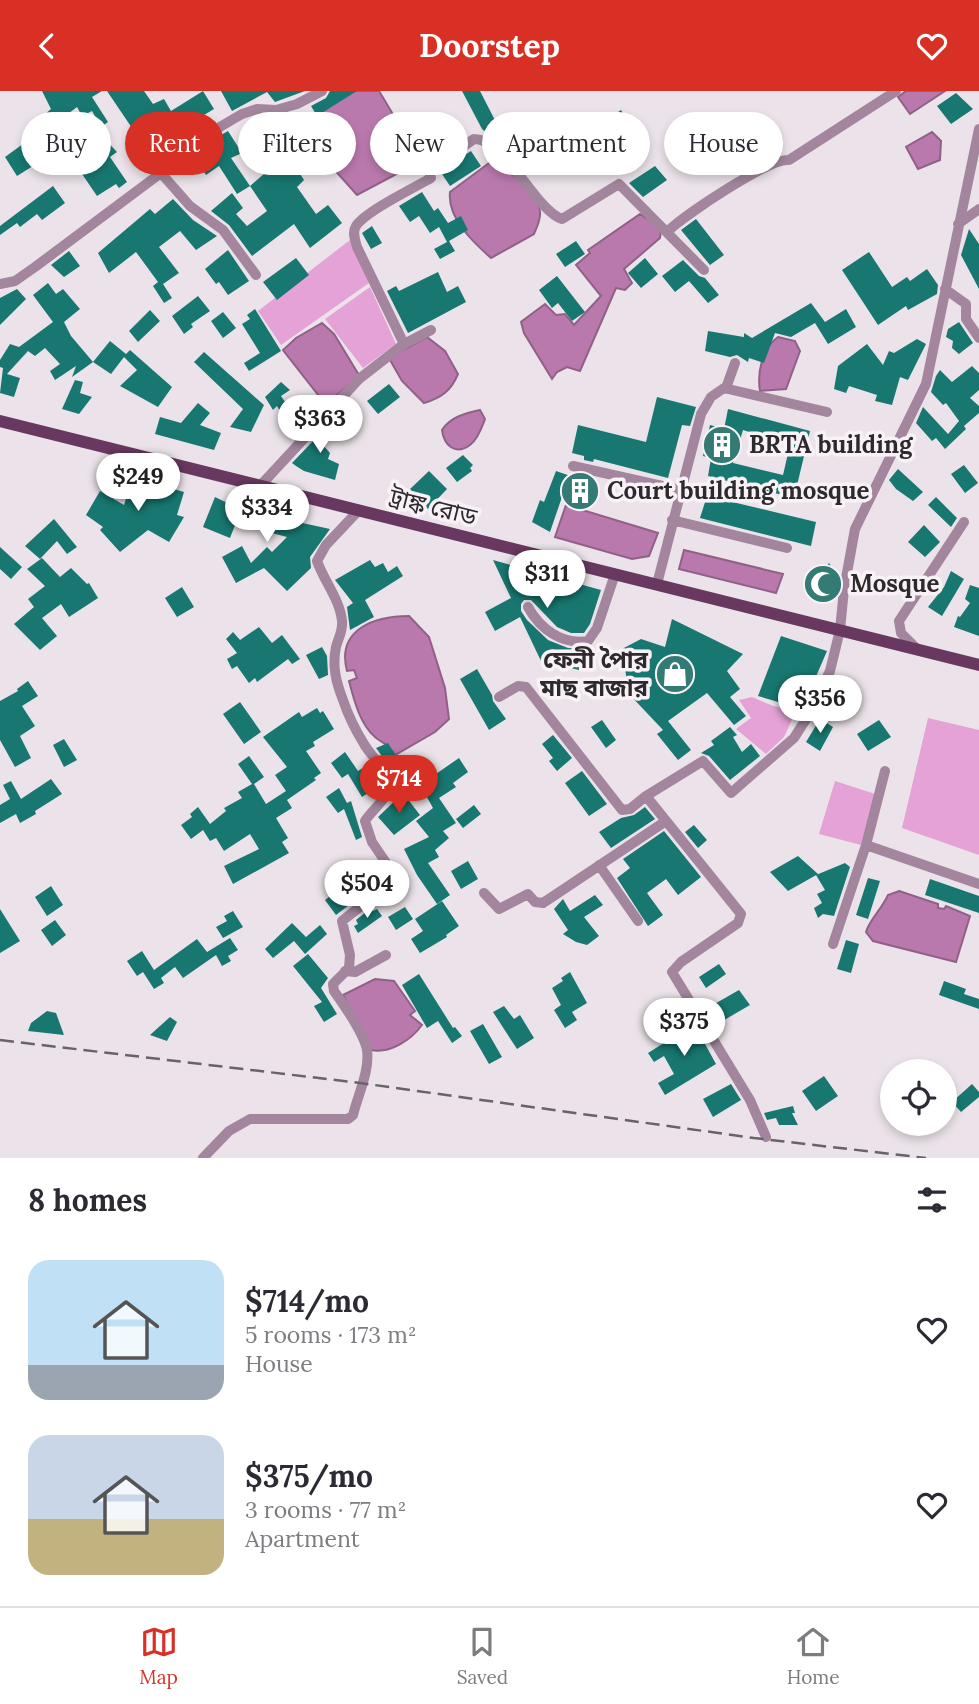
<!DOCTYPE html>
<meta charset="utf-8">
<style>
:root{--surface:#fff;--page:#f7f7f7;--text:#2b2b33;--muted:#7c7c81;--line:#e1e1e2;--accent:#d93025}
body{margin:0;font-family:Lora,"Noto Sans Bengali",serif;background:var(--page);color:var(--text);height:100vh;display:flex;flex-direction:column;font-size:26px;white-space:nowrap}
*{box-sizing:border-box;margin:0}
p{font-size:23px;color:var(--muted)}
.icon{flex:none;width:38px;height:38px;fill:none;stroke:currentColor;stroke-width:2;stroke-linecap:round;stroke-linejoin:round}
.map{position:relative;height:1067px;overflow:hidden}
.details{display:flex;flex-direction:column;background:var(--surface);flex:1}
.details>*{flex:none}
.top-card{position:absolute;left:21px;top:21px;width:938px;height:63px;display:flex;gap:14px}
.fabs{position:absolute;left:880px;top:968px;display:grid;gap:14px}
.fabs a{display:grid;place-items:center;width:77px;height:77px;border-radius:50%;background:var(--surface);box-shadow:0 4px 10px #0003;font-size:35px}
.price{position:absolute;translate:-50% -60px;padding:0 16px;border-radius:24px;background:#fff;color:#222;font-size:23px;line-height:46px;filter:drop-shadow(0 2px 4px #0008)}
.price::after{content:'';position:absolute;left:50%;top:42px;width:21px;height:16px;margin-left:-10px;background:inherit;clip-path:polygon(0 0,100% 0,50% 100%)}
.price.on{background:var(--accent);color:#fff}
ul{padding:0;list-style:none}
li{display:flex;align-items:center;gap:21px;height:175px;padding:0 28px}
li span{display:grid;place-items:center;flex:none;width:196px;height:140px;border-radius:21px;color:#555}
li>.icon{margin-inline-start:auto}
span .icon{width:84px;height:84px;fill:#fffc;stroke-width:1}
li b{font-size:30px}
h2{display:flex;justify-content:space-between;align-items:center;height:84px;padding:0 28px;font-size:30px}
.chip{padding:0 24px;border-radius:32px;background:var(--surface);box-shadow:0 4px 10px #0003;font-size:24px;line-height:63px}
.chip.on{background:var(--accent);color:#fff}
header{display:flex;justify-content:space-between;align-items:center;height:91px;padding:0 28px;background:var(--accent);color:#fff;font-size:32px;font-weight:700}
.tabs{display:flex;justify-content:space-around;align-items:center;height:98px;border-top:2px solid var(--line);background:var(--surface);font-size:19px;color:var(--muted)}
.tabs a{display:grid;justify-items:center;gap:4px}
.tabs .on{color:var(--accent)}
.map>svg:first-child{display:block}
</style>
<header><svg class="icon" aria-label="back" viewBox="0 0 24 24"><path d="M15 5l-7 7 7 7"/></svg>Doorstep<svg class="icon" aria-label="heart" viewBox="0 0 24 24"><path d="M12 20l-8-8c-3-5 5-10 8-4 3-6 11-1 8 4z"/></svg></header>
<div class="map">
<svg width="979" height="1067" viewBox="0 0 979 1067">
<rect width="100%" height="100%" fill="#ebe3e9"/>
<path fill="#e4a2d7" d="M350,149L369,192L281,254L258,220Z
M370,196L396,253L363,277L325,228Z
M752,606L773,615L796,620L784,646L766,663L736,638L751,627L739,609Z
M928,627L979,639V764L902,737Z
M835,690L875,703L861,754L819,743Z"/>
<path fill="#ba79ad" stroke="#906187" stroke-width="2" d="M352,0H379L421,70L357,104L332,76L326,46L313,27Z
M906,0H945L910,23L898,6Z
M932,41L941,50L940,69L918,78L906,56Z
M489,72C507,76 539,101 540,121C541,128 537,136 534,143L491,167C473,151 447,127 450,101Z
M640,123L654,132L661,140L660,147L624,178L632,192L625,199L616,197L580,280L567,276L557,281L552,288L524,242L521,231L545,213L556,224L565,223L574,234L601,205L576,174L590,162L588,159Z
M322,232L334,243L359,284L326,314L283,259L296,247Z
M427,246L445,260L458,283C451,300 441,307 424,312L402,290L390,269L393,264Z
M778,246L795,250L800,260L786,298L760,300C757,282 762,257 778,246Z
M480,319L485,328C482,336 478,348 470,354C455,365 444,354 442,339C450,326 466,322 480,319Z
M566,414L658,442L649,465L632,468L555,446Z
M684,459L783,483L776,502L679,478Z
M409,525L429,546L445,597L449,628L435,641L395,664C389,653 383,653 375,646C360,633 354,609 349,590L357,587L354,579L347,580C336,538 375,525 409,525Z
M899,800L938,813V817L944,818L946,815L970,825L956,871L873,850L866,841C870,828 882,818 888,804Z
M375,888L394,890L415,920L410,924L422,934C411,949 390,963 371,959L343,904Z"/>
<path fill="#187871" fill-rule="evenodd" d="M42,0H102L92,6L108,31L101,36L92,20L82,25L77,16L60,29L82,62L102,45L117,61L110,66L127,91L119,97L116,93L97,105L80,80L75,84L63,64L56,69L52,63L17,85L5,66L45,37L38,29L51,18Z
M107,0H144L153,13L164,8L171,20L203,0L214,18L184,36L191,46L160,73L148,54L167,43L156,26L134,40Z
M221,0H305L275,11L267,1L232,20Z
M330,0H357L317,25L311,15L326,7Z
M462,0H480L501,41L504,40L512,49L529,38L541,56L527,63L524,58L513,64L482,38Z
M956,2L973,18L951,33L937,15Z
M621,19L632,37L614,47L605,30Z
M264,27L278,49L265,56L251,34Z
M311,32L324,52L313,59L310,54L301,57L292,44Z
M228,40L242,62L231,67L250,95L237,103L219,75L206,84L194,65L206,53Z
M565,59L574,73L560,83L551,69Z
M471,60L481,75L450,95L440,80Z
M287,63L304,89L297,96L316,123L328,114L342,132L310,157L294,133L252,165L229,134L211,120L232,102L243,117L236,123L247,135L267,120L250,95Z
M655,75L667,89L643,106L629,92Z
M53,95L65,112L42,129L37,123L20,136L17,132L0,144V135Z
M422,101L434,120L438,117L448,132L461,125L468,139L449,150L455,160L440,168L434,158L447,151L439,136L430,142L419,125L410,131L399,115Z
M173,108L193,129L217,145L196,159L180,140L159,156L179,182L163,193L172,207L164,212L153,195L158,191L136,161L109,182L98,162L150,118L155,123Z
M696,128L724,164L710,174L681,139Z
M372,135L382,152L371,158L362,142Z
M969,138L979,153V198L961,164Z
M576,150L585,163L565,176L556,163Z
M228,159L249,190L228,204L219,191L216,193L205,178Z
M69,160L80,175L64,186L51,174Z
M869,161L892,196L907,186L910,190L927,178L938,194L937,203L908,219L906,215L878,234L842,179Z
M296,167L309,184L277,209L263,191Z
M645,167L658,183L641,197L628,182Z
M683,169L699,185L705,187L719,204L708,212L689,190L675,201L662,185Z
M438,181L447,201L458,195L466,211L408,242L387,200L396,195L399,200Z
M557,185L585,221L572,230L558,212L552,217L539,199Z
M48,192L56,203L63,198L80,218L64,231L71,245L93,271L72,286L76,275L55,289L50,280L60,273L45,257L35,265L28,260L7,283L20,287L14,306L0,302L3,277L0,276V269L10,253L19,256L53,231L33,204Z
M17,198L26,208L0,234V207Z
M198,205L210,220L191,233L193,236L184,243L172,225Z
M811,212L825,231L846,218L856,236L828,253L815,232L791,246L775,242L764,272L749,267L748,271L737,264L730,266L705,260L708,240L744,246V242L752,247Z
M255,218L281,260L249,280L244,272L260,262L242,233L250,228L247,224Z
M150,219L160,230L138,251L129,240Z
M223,221L236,237L223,247L211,230Z
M959,231L973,252L959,263L952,257L953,250L946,246L948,238Z
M917,248L926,253L908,289L900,286L892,314L875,310L877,304L849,295L846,302L834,298L838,275L867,253L883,274L889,260L894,262Z
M110,250L126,263L130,259L172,296L158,316L120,295L137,279L124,266L111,283L93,271Z
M204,261L264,314L251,341L230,336L243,318L194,271Z
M972,275L979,282V299L970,307L979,315V322L964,335L966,338L945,358L936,347L932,350L916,332L923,316L948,343L959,330L946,312L943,314L931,301L936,285L940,279L952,291Z
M75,289L83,291L80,302L92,306L79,323L62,318Z
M281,291L290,299L281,305L303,337L295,344L277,315L273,319L265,306Z
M389,293L400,306L378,323L367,310Z
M657,306L696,316L690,335L682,334L668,387L594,368L593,371L584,369V365L572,362L578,334L646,351Z
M198,312L210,322L200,334L221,342L214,359L155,343L160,326L181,332Z
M728,318L810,340L794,407L708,385L711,367L703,365L710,334L724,338ZM743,339L790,354L783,384L733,372Z
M336,326L343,333L322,353L330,362L328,368L339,373L335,389L304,380L296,375L292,372Z
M463,364L473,374L470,377L472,380L457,391L446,377Z
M964,374L978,392L965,402L951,383Z
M898,378L923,401L913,410L896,398L889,389Z
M429,380L447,398L428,418L409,399Z
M556,380L594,393L586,413L562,406L550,441L532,431L540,409L544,411Z
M133,386L184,401L177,424L184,426L169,451L148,439L120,461L100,439L103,436L86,424L100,400L124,414Z
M707,405L816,431L811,455L700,427Z
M215,406L242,419L330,438L310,466L311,477L287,500L264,477L236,492L222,466L242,455L251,472L267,456L272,461L287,446L246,435L237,429L230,447L203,436Z
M936,406L957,427L951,436L928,414Z
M54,428L77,456L67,463L57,450L40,468L25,455Z
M924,434L940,451L925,466L908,451Z
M0,456L22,476L11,488L0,478Z
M42,467L60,486L71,477L87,493L89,492L98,507L69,526L61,513L42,527L57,545L40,559L14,533L34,516L28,508L45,495L27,478Z
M370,469L375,476L383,472L388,481L397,475L403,485L365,509L374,526L350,539L347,516L353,512L335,489Z
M493,469L601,499L590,533L584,542H571L557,536L531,509H524L521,513V520L527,529L548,549L568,557L589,558L579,579L541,570L520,526L495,540L485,521L511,507Z
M829,472L838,486L828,504L805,499Z
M951,480L964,488L942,525L928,516L944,496Z
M970,494L979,497V545L954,536L958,525L960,526L970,512L965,508Z
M182,496L194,516L177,526L165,507Z
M672,528L743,563L727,580L740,598L730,606L746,625L734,634L707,602L668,630L691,659L678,669L657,643L663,639L629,603L622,558L641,548L665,556Z
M259,536L272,552L282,544L300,568L292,573L288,568L257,591L255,587L249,592L237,575L232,578L227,568L237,562L226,548L233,541L240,549Z
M781,545L827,560L802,618L758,605Z
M322,556L327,565L328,584L319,588L306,564Z
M477,578L492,604L493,610L506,628L489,639L460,588Z
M28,590L38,605L22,615L35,635L20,645L31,667L15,676L0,649V610L18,600L17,598Z
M240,611L261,641L244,653L223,623Z
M317,617L320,622L323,620L334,638L313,651L315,655L306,660L321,682L314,687L316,689L287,709L292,717L276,727L288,747L282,751L289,762L233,793L224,775L259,758L250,743L224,760L216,747L210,750L203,739L191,748L181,734L192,726L190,723L198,716L210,733L226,720L224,717L242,707L238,701L252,693L238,673L249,665L264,686L254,693L266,713L286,700L275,684L287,676L263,646L299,621L302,626Z
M820,628L833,636L820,660L806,651Z
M602,629L616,649L606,657L591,636Z
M879,629L891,646L868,660L857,643Z
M730,636L737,644L733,646L742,661L751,653L760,665L730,689L709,665L701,662L714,654L711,650Z
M553,644L572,667L557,680L549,670L553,667L542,653Z
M64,648L77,669L64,676L53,654Z
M388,652L399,670L390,676L376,657Z
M345,661L358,680L369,673L380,694L362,706L348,683L342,687L331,672Z
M459,667L468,681L453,692L456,696L439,707L456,732L443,740L449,747L435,759L439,766L428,772L450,804L437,813L417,784L404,758L429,746L416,730L433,717L420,694Z
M582,680L607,713L589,725L565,692Z
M51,688L62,703L35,720L36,723L20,732L16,723L0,732V714L10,708L3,694L11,690L21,708Z
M339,697L347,712L351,710L362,746L356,749L344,718L338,722L326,706Z
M403,702L420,724L394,744L378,726Z
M474,714L481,723L463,737L456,728Z
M645,716L655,728L611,757L599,741L621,727L634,724Z
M694,734L707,749L698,757L685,741Z
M664,740L701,786L678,804L666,788L647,802L663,824L648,835L617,787L630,777L623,768Z
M798,765L818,783L788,800L770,781Z
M468,770L478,788L461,798L451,780Z
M845,772L850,776L834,825L823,823L818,827L814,817L822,812L817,803L825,799L816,784Z
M868,787L880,790L868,828L856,824Z
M930,788L979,805V822L925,804Z
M51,795L63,814L47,825L35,806Z
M338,799L349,814L336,824L325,809Z
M595,804L603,814L584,826L599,845L587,854L576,851L563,843L568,839L554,818L563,808L570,820Z
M442,810L459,835L446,844L447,846L420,862L411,848L423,840L415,828Z
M405,816L413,828L396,839L388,826Z
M371,817L373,820L377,818L382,825L358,842L354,835L358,833L356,829Z
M0,818L20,850L0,862Z
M233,820L243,836L223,847L216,836L227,830L224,825Z
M55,829L66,844L52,855L41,839Z
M292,832L306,846L320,834L327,843L305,863L294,850L273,867L265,858Z
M230,847L238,859L228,865L231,870L222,875L216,864L183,887L175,876L161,887L164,892L154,898L143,881L137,885L127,870L142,860L154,879L197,848L207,861Z
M846,849L859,853L851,882L837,878Z
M308,863L328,887L321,897L337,923L324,931L314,915L322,911L293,875Z
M719,873L726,883L706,897L699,886Z
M570,881L587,912L572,921L577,929L565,937L554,919L561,914L552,897L563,890L561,887Z
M419,883L453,937L455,936L462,945L452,952L438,930L427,937L402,894Z
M944,890L966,898L964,903L979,908V918L939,904Z
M739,899L750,914L714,935L704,919Z
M504,915L514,928L520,924L534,947L517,958L493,921Z
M47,920L56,922L64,944L28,940L31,932Z
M170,926L177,931L167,950L150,944Z
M483,933L502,966L489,973L470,940Z
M694,933L716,973L665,1004L658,992L674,983L664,965L654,971L648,962Z
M824,985L838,1005L816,1020L802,1000Z
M731,993L741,1009L713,1026L703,1008Z
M972,993L979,1001V1006L961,1021L952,1011Z
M793,1015L795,1022H792L798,1034H779L776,1027L767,1029L764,1022Z"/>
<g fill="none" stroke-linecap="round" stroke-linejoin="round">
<path stroke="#a3869d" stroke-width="10" d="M160,81L190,115L223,139L256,184
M958,133L979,118
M668,140C685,124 769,67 789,69L896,0
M0,193L15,190L35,176L177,70L201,47L242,23L257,18L276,19L297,13L322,0
M945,198L966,213V228L979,247
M404,253L357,156C355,149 352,141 356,135C366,120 414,97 431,87L429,80L433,76L474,48C505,47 535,119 562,128L619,93L704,179
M726,297L735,272
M573,375L680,399
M260,395L359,288L404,253L431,239
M672,429L787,457
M657,493L701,323L711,306L724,297L827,321
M528,516C540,538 562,554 588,550L597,537L615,483
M918,559L901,542L899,530L964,431
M499,606L518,595L526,596L622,719L630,718L646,705
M885,680L866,754L979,793
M599,774L638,830
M484,802L499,818L528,803L535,811L543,812L666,730
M833,853L866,754
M345,880L355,881L386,864
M766,1046L750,1009L672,881L681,871L738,832L741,823L646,705L703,670L731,702L794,647L808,625L830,580L840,539L844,498L855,438L926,293L979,38
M203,1067L229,1040L250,1028H348L353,1024C358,1004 370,979 367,959C364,943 344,914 334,900L333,893L349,877L350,864L342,830L394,789L393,782L372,751L365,730C371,720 389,707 388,695C387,677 372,667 364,653C356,640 348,624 343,609C336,591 332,575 336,556C338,547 343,541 342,530C340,509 324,490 317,470L326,454L359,419"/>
<path stroke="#693860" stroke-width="12" d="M0,330L979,574"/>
<path stroke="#676367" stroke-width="2.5" stroke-dasharray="14 7" stroke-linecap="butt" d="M0,949L360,992L754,1047L926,1067"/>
</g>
<defs>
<g id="building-disc" transform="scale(2.0125)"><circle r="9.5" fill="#347b75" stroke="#f8f1f6"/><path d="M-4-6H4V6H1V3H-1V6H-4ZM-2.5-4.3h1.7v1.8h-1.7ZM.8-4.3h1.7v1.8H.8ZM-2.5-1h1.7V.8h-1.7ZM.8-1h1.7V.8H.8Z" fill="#fff"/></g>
<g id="mosque-disc" transform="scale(2.0125)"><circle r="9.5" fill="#347b75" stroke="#f8f1f6"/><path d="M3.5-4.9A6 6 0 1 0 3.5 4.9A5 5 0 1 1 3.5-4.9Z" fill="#fff"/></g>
<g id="shop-disc" transform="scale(2.0125)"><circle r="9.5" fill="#347b75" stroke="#f8f1f6"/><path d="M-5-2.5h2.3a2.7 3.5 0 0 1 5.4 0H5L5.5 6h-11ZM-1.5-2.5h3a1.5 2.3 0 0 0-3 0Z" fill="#fff"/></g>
</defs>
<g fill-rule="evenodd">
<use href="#building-disc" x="722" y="354"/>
<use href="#building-disc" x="580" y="400"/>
<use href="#mosque-disc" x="823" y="493"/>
<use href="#shop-disc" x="675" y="583"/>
</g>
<g text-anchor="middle" stroke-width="7" stroke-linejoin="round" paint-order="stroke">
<g font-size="24" font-weight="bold" fill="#2d2a2d" stroke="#f8f1f6" text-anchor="start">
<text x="749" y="362">BRTA building</text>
<text x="607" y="408">Court building mosque</text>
<text x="850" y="501">Mosque</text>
<text x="648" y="577" text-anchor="end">ফেনী পৈার<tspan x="648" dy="28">মাছ বাজার</tspan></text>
</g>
<g font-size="24" fill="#2d2a2d" stroke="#f8f1f6">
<text transform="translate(433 416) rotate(14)" y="8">ট্রাঙ্ক রোড</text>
</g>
</g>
</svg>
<div class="fabs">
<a><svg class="icon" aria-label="locate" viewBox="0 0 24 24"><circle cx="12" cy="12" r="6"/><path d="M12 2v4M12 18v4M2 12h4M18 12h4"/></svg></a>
</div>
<b class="price" style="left:320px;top:364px">$363</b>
<b class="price" style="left:138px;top:422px">$249</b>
<b class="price" style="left:267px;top:453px">$334</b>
<b class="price" style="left:547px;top:519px">$311</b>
<b class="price" style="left:820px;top:644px">$356</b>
<b class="price on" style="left:399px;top:724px">$714</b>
<b class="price" style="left:367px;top:829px">$504</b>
<b class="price" style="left:684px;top:967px">$375</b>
<div class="top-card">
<a class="chip">Buy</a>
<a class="chip on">Rent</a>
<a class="chip">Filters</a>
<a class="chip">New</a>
<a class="chip">Apartment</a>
<a class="chip">House</a>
</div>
</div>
<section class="details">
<h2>8 homes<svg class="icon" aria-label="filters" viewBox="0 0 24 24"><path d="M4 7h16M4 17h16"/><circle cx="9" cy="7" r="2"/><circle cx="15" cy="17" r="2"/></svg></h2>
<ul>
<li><span style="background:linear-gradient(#bfe0f5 75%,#9aa5b1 0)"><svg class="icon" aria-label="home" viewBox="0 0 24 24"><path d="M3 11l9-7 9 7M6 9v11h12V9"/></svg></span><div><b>$714/mo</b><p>5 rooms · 173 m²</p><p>House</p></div><svg class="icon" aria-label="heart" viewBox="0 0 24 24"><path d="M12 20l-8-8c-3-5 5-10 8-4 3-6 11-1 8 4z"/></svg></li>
<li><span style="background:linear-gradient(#c9d6e8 60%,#c2b280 0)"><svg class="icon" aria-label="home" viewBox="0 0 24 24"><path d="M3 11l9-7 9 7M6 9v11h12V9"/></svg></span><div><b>$375/mo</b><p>3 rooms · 77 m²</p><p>Apartment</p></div><svg class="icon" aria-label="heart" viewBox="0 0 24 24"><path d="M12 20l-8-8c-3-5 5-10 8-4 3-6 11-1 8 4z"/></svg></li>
</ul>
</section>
<nav class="tabs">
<a class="on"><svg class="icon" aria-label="map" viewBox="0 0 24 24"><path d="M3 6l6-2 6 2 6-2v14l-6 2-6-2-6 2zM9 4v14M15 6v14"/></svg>Map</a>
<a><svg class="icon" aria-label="saved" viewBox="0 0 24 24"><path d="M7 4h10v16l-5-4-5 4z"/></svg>Saved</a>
<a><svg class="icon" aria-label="home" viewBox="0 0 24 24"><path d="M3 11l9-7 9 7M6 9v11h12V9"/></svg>Home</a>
</nav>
